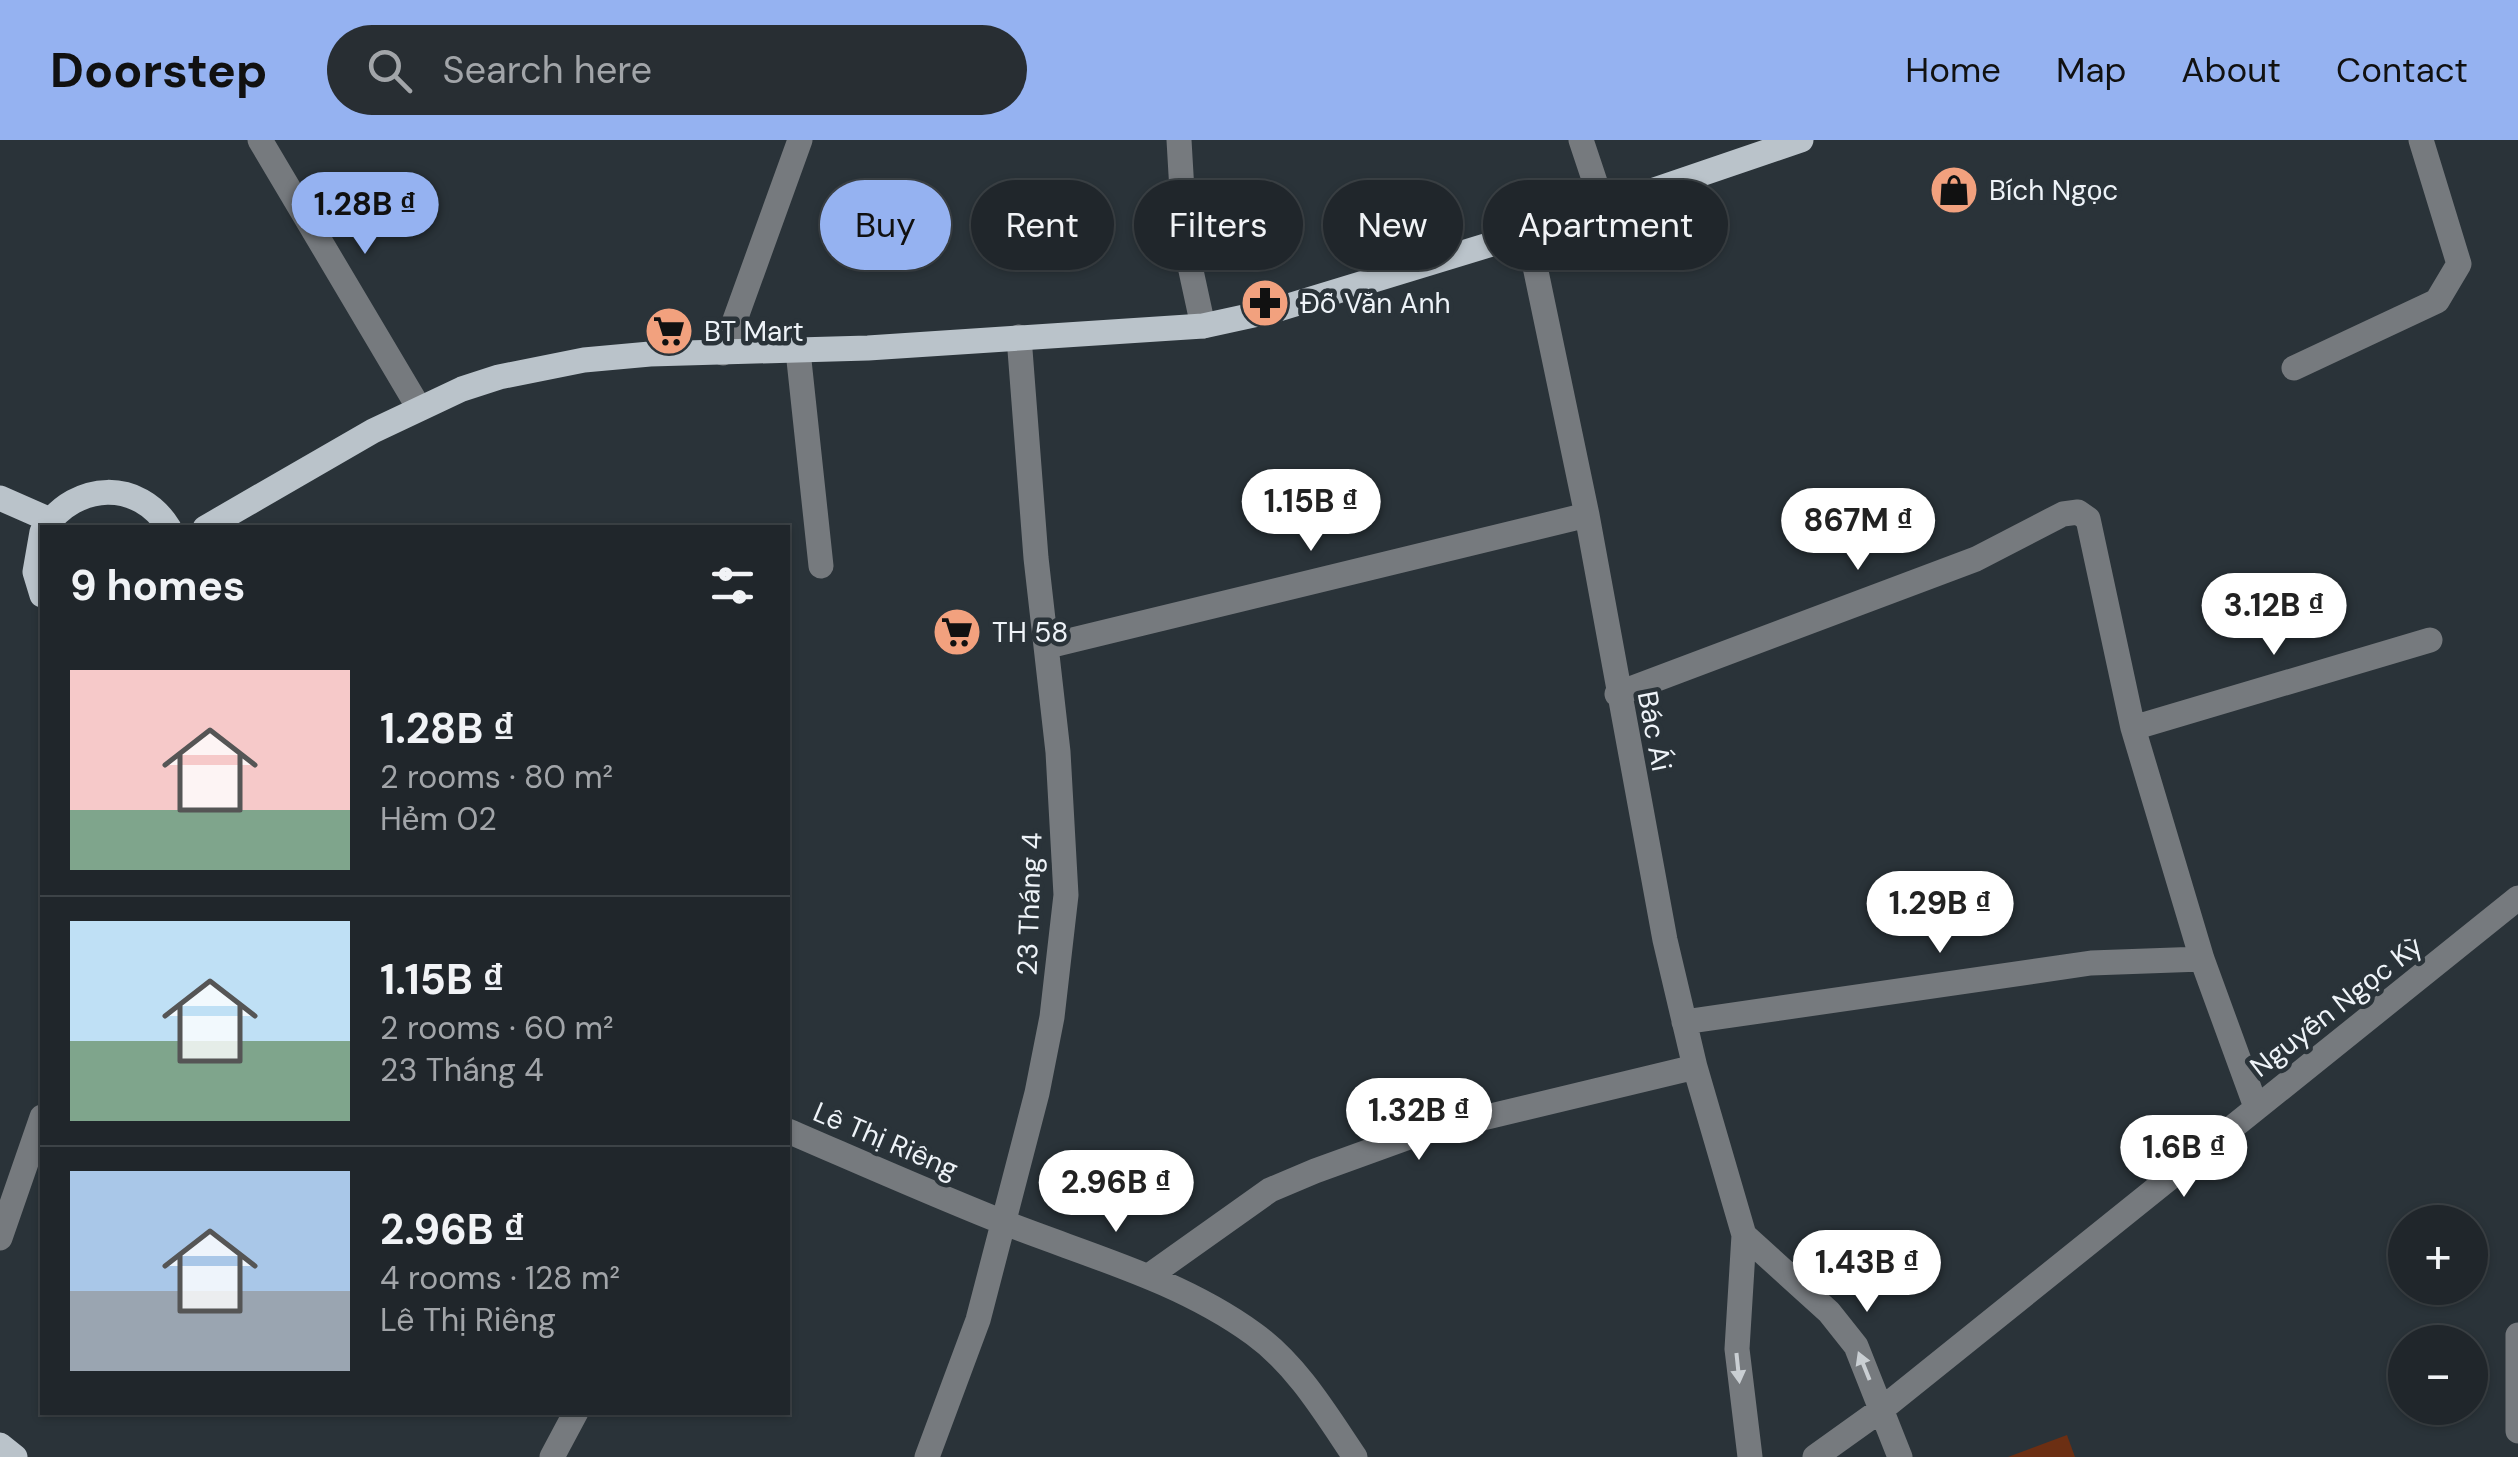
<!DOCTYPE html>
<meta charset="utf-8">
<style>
:root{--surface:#20262b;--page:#282e33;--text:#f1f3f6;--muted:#a2a5a9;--line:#3d4347;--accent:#95b2f1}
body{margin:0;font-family:"DM Sans",sans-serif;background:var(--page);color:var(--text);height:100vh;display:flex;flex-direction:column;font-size:38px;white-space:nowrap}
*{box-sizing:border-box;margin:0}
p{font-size:32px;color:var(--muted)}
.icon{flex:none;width:55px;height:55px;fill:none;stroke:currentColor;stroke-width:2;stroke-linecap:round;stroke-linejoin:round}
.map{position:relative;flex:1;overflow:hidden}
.sheet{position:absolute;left:40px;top:385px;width:750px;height:890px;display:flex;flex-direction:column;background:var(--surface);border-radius:0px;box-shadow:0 2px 8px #0004,0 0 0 2px var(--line)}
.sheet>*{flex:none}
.top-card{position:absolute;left:820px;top:40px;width:950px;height:90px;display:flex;gap:20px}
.tools{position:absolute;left:2388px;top:1065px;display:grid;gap:20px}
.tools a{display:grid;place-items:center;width:100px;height:100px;border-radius:50%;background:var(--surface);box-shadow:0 2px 8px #0004,0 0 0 2px var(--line);font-size:50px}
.price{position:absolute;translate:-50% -85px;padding:0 22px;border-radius:35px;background:#fff;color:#222;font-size:32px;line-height:65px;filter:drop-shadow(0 2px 5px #0008)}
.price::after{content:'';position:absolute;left:50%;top:60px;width:30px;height:22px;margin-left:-15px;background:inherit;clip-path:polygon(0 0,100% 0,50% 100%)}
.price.on{background:var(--accent);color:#111}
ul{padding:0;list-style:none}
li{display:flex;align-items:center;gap:30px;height:250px;padding:0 30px}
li+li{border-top:2px solid var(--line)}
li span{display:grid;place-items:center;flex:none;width:280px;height:200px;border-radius:0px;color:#555}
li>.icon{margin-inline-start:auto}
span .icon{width:120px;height:120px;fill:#fffc;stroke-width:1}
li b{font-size:42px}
h2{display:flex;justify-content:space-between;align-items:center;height:120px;padding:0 30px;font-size:42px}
.chip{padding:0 35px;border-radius:45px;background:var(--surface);box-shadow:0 2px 8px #0004,0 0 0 2px var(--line);font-size:35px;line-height:90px}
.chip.on{background:var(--accent);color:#111}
header{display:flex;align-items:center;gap:60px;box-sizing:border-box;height:140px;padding:0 50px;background:var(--accent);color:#111}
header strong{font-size:48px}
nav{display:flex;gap:55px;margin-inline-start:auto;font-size:35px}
.search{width:700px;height:90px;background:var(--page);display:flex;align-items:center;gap:25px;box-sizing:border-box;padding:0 35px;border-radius:55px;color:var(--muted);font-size:38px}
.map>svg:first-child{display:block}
</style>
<header>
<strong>Doorstep</strong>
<div class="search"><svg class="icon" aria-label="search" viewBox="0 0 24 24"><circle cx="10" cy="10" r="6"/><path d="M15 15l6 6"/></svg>Search here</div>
<nav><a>Home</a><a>Map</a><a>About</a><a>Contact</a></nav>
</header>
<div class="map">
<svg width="2518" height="1317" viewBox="0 0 2518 1317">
<rect width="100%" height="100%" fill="#2a3339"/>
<path fill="#6c2f13" d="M2067,1295L2075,1317H2008Z"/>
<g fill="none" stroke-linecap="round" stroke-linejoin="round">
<path stroke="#767a7e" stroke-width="25" d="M260,0L419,268
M1179,0L1185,103L1203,186
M1581,0L1604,69
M1528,93L1587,375L1665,800L1695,927L1744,1095L1737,1209L1750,1317
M798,211L821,426
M723,213L800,0
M2294,228L2437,161L2459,124L2421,0
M1048,506L1587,375
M1617,554L1976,419L2063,374L2078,372L2088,379L2133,588L2202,819L2256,967
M2133,588L2430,500
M1684,882L2091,823L2202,819
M788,991C860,1022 932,1054 1005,1083C1089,1116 1180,1140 1254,1194C1297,1225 1326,1274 1355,1317
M1744,1095L1829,1172L1856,1206L1900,1317
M0,1098L42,977
M1149,1136L1270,1050L1315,1031L1420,993L1695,927
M2518,1195V1291
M552,1317L576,1272
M927,1317L978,1180L1037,953L1052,877L1066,755L1058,612L1036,418L1019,197
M1815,1317L1882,1269L2518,758"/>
<path stroke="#bac3ca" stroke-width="25" d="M0,358L50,380
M45,388C76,342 139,339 169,388
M205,388L373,291L462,249L499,237L584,220L650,214L868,208L1203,186L1272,171L1528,93L1801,0
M42,392L35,432L42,455
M0,1305L15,1317"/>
</g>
<defs><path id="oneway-solid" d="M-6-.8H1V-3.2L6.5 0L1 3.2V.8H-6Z" transform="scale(2.5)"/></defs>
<g fill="#cacfd3">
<use href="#oneway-solid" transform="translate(1864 1226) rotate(-112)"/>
<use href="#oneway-solid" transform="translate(1738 1228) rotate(84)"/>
</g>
<defs>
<g id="shop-disc" transform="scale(2.5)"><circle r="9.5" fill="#f2a17e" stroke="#2a3339"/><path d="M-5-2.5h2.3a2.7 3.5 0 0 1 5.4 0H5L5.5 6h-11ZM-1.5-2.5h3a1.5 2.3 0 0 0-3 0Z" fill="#111"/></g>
<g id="pharmacy-disc" transform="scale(2.5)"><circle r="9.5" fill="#f2a17e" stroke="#2a3339"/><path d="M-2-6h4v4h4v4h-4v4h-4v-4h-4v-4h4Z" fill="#111"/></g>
<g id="supermarket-disc" transform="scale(2.5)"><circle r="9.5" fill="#f2a17e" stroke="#2a3339"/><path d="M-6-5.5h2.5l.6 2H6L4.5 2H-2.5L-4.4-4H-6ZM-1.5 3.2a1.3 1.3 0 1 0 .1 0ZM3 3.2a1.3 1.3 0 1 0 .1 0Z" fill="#111"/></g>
</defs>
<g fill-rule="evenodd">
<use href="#shop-disc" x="1954" y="50"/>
<use href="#pharmacy-disc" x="1265" y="163"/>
<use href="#supermarket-disc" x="669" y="191"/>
<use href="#supermarket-disc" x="957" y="492"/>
</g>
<g text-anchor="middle" stroke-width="9" stroke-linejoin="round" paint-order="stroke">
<g font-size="28" fill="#eef3f8" stroke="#2a3339" text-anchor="start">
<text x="1989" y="60">Bích Ngọc</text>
<text x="1300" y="173">Đỗ Văn Anh</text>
<text x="704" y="201">BT Mart</text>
<text x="992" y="502">TH 58</text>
</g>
<g font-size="28" fill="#eef3f8" stroke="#2a3339">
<text transform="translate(1655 591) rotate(79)" y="10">Bác Ái</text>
<text transform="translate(1029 764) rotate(-88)" y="10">23 Tháng 4</text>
<text transform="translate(2336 866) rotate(-38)" y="10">Nguyễn Ngọc Kỳ</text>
<text transform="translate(886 1000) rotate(23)" y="10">Lê Thị Riêng</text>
</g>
</g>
</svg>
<div class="tools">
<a>+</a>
<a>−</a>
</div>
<b class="price on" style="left:365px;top:117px">1.28B ₫</b>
<b class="price" style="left:1311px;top:414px">1.15B ₫</b>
<b class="price" style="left:1858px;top:433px">867M ₫</b>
<b class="price" style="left:2274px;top:518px">3.12B ₫</b>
<b class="price" style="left:1940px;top:816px">1.29B ₫</b>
<b class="price" style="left:1419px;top:1023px">1.32B ₫</b>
<b class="price" style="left:2184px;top:1060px">1.6B ₫</b>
<b class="price" style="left:1116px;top:1095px">2.96B ₫</b>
<b class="price" style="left:1867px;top:1175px">1.43B ₫</b>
<div class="top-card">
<a class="chip on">Buy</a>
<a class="chip">Rent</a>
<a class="chip">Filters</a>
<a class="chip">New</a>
<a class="chip">Apartment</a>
</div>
<section class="sheet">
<h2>9 homes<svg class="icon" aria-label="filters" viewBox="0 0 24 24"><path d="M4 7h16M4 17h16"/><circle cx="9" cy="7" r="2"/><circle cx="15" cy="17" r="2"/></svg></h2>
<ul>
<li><span style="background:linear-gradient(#f6c9c9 70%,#7fa58c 0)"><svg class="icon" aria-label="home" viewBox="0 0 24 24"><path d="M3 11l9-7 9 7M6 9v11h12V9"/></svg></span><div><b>1.28B ₫</b><p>2 rooms · 80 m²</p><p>Hẻm 02</p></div></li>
<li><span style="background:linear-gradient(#bfe0f5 60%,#7fa58c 0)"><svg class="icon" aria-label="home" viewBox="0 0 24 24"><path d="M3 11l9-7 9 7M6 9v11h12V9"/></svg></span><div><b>1.15B ₫</b><p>2 rooms · 60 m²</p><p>23 Tháng 4</p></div></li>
<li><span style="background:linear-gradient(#a9c7e8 60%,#9aa5b1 0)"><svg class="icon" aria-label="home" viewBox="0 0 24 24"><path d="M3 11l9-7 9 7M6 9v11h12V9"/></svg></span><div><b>2.96B ₫</b><p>4 rooms · 128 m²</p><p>Lê Thị Riêng</p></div></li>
</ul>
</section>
</div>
